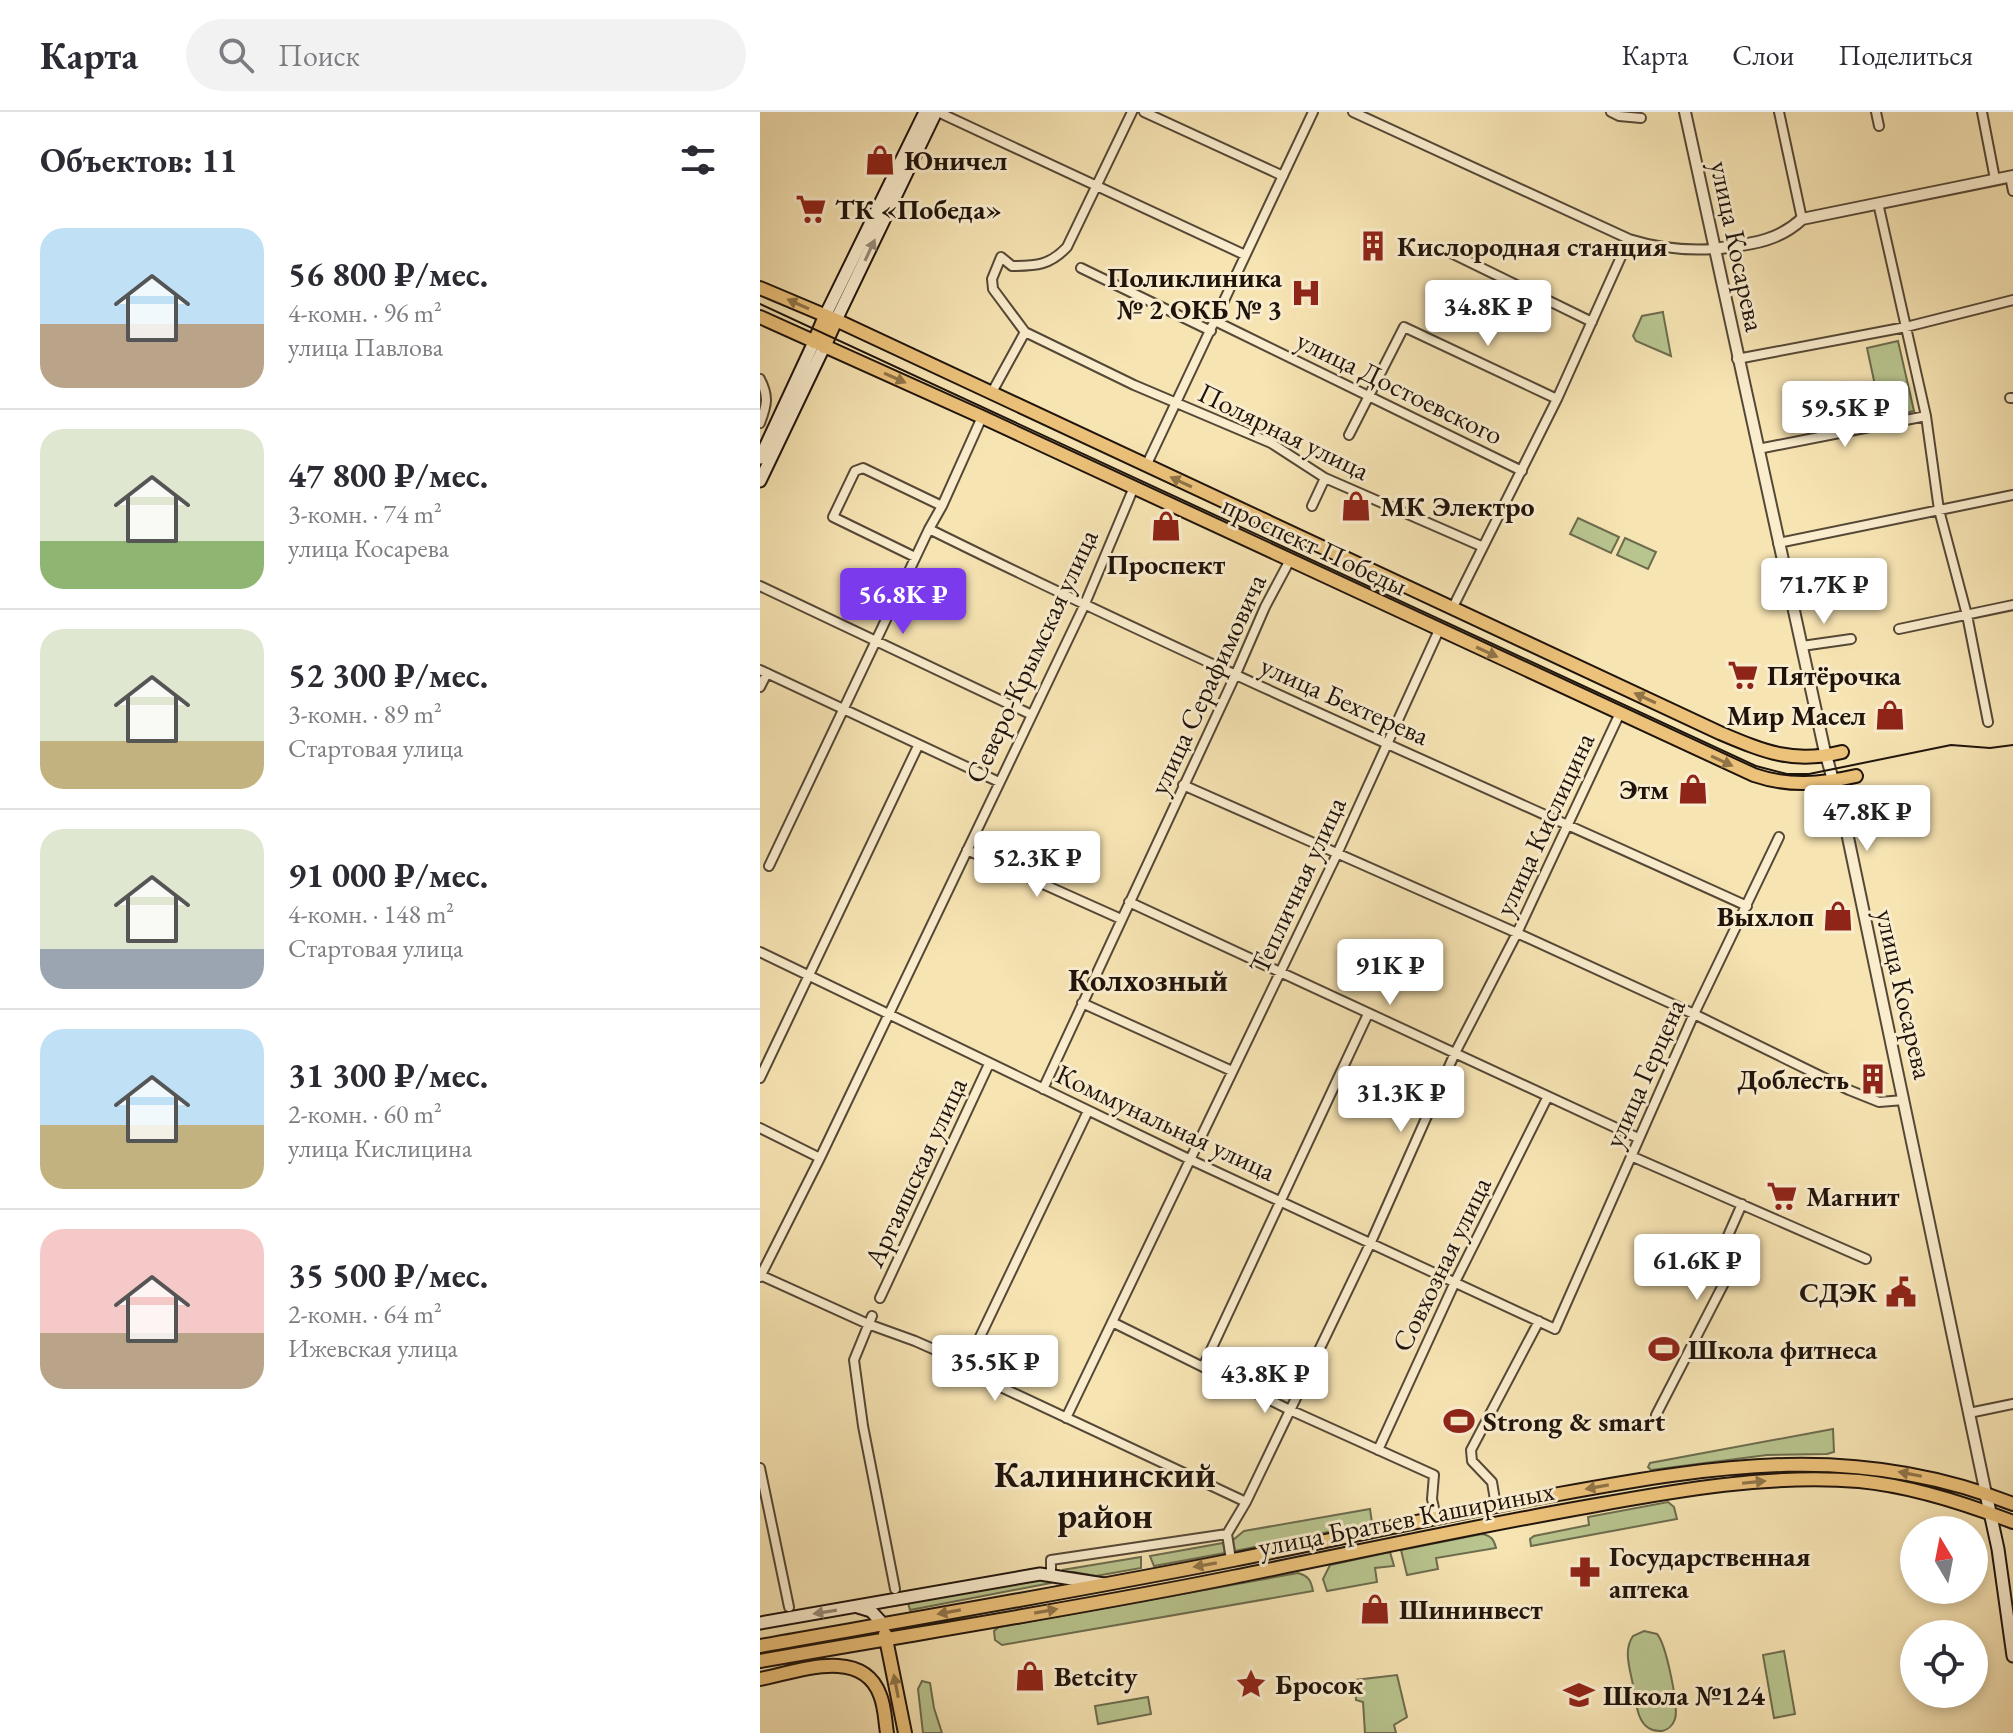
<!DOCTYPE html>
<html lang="ru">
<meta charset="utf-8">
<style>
:root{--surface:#fff;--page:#f2f2f3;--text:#2b2b33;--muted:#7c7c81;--line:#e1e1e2;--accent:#7c3aed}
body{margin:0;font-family:"EB Garamond",serif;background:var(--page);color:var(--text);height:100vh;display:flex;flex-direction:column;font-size:30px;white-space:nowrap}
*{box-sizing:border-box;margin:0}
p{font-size:26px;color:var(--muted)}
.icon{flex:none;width:44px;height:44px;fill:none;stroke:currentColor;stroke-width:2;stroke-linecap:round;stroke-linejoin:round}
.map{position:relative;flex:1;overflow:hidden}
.drawer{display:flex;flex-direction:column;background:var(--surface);width:760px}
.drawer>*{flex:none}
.needle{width:52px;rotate:350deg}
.fabs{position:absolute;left:1140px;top:1404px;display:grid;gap:16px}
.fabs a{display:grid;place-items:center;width:88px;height:88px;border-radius:50%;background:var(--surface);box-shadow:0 4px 12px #0003;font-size:40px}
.price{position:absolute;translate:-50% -68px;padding:0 18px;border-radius:8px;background:#fff;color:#222;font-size:26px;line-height:52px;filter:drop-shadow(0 2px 4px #0008)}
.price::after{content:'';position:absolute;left:50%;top:48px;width:24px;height:18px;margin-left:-12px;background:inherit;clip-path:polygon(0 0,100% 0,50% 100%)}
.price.active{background:var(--accent);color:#fff}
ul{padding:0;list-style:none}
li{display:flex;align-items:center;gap:24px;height:200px;padding:0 40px}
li+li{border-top:2px solid var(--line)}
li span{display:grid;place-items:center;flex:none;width:224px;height:160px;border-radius:24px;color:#555}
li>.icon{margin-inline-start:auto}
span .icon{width:96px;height:96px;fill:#fffc;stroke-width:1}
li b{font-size:34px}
h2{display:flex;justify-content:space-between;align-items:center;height:96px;padding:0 40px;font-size:34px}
header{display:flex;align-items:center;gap:48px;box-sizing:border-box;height:112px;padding:0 40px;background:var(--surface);border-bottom:2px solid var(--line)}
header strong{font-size:38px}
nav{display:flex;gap:44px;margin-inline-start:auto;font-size:28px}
.search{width:560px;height:72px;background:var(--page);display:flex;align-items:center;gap:20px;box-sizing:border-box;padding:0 28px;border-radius:44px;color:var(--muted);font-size:30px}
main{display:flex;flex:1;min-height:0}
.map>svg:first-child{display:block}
</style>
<header>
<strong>Карта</strong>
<div class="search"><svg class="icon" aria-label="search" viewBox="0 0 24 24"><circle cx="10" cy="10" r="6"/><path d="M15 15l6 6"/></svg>Поиск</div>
<nav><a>Карта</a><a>Слои</a><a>Поделиться</a></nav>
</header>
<main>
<section class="drawer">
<h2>Объектов: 11<svg class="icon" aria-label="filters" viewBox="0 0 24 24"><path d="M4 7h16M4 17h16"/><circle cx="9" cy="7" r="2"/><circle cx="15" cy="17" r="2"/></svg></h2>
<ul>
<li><span style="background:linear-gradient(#bfe0f5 60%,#b9a48a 0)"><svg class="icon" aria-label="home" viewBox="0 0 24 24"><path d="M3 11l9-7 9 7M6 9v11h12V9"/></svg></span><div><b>56 800 ₽/мес.</b><p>4-комн. · 96 m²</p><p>улица Павлова</p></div></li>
<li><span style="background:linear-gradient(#dfe7d0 70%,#8fb573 0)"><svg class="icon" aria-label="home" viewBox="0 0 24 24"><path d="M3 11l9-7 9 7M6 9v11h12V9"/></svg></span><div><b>47 800 ₽/мес.</b><p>3-комн. · 74 m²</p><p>улица Косарева</p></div></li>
<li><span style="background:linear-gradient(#dfe7d0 70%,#c2b280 0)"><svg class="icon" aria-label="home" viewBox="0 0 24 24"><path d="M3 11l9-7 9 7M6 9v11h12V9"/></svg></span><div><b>52 300 ₽/мес.</b><p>3-комн. · 89 m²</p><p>Стартовая улица</p></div></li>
<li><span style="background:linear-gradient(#dfe7d0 75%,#9aa5b1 0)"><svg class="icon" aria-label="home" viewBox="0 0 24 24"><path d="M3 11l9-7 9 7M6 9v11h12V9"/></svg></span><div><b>91 000 ₽/мес.</b><p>4-комн. · 148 m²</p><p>Стартовая улица</p></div></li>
<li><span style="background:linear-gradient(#bfe0f5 60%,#c2b280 0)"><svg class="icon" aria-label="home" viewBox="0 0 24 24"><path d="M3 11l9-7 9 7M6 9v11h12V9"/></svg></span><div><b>31 300 ₽/мес.</b><p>2-комн. · 60 m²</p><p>улица Кислицина</p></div></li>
<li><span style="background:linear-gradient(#f6c9c9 65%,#b9a48a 0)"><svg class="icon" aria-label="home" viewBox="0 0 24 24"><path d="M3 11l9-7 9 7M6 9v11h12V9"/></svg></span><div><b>35 500 ₽/мес.</b><p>2-комн. · 64 m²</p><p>Ижевская улица</p></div></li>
</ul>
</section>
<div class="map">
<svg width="1253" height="1621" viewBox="0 0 1253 1621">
<rect width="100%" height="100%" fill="#f7e4b3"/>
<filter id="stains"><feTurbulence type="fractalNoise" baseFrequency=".0025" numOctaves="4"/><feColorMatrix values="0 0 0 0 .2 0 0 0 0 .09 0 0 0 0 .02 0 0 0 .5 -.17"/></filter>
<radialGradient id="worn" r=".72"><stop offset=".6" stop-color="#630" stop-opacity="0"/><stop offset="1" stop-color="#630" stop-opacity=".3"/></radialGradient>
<path fill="#b9c58f" stroke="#6c6c4e" stroke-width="2" d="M903,200V201L911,244L876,229L873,224L882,204Z
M1138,229L1154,299L1122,306L1107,236Z
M818,406L859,425L851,441L810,422Z
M865,426L896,440L888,457L857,443Z
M1073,1317L1074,1340L1067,1342L1007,1343L891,1358L888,1355L890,1351Z
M908,1390L914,1395L917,1407L771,1434L770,1427L774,1424L829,1413L828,1405Z
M610,1397L612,1411L475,1439L473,1428L484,1419Z
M722,1422C732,1424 734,1428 736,1436L676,1446L678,1457L647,1463L641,1438Z
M463,1431L465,1441L394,1454L390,1444Z
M630,1440L634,1454L615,1456L617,1470L567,1479L563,1467L570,1453Z
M381,1445V1456L336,1464L302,1458Z
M538,1461C549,1464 551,1469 553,1479L242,1533L235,1528L234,1519L239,1515Z
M279,1466L290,1468L291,1471L150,1498L148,1491Z
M884,1519L897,1522C906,1532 919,1594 915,1607C913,1613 908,1618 902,1619C876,1621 876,1589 873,1573C870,1557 863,1538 873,1524Z
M1024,1539L1035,1602L1014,1606L1003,1543Z
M637,1563L647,1605L634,1613L636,1621H605L603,1590L596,1588L595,1568Z
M162,1569L170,1571L174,1596L182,1621H163L158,1577Z
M388,1585L391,1602L338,1612L335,1594Z"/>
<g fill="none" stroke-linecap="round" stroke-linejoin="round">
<g stroke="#554836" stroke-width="12">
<path id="minor" d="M178,0L485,143
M384,0L523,64
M593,0L869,127C898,136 923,139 954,137
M851,0L859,4L881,6
M1019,0L1042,107
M1116,0L1119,14
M1222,0L1235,67
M1250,64L1253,79
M1118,91L1166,304L1179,398L1207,503L1228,610
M683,137L832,210
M321,156L451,219
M455,209L762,359
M265,220L374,273L511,331L565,366L721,434
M977,247L1146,215L1253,188
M0,267C9,284 7,293 0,311
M231,282L265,220L233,177L232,167L241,145L252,154C277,154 290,153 307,135L372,0
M1250,286H1253
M589,323L644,215L797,287
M998,337L1166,304
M386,354L553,0
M552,394L565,366
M169,417C438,550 714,670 987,794
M1018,431L1253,383
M155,445L73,405L95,359L103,356L182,394
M0,474L272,603
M692,497L797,287L869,127
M1139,517L1253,493
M1042,534L1091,527
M0,558L239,670
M0,575L7,561
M423,673L757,821L934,902L1089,978L1119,990L1144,988
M207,738L361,807
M9,754L169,417L182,394L222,305
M369,790L878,1026
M0,840L431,1048L795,1217L934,902L1019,725
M322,891L472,959
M0,966L158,634
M283,977L475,564L505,495L530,448
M0,1016L60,1046
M871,1044L1106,1147
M0,1163L108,1212L155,1229L207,1252L213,1262L486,1390
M0,1165L60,1046L272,603L324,494L374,375
M120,1186L229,952
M112,1204L94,1248L103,1314L135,1477
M352,1210L530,1298L674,1363L672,1387L676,1405
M207,1252L328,999
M443,1255L608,902
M1209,1301L1253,1292
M896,1303L979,1142L963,1135L982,1092
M306,1306L577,742L679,518
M618,1338L695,1170L787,986
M0,1356L29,1495
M736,1394L732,1370L712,1349L711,1338L779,1209
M471,1448L467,1422L486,1390L611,1130L695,941L757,821L860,601
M291,1461V1448L467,1422"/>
</g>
<g stroke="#554836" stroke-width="14">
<path id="tertiary" d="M925,0L1064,636L1085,711L1226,1382
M954,137C988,132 1016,131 1042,107L1253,64"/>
</g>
<g stroke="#1f140c" stroke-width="15">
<path id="secondary" d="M65,204L165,0
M76,208L176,0
M0,346L54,230
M0,369L64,235
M1226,1382L1238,1437L1253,1544
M98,1495L111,1499L123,1512
M0,1511L280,1462L344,1472"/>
</g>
<g stroke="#1f140c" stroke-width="16">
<path id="primary" d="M0,176L76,208L960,621C1005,640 1033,652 1082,640
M0,205L222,305L994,663C1029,675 1061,672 1096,664
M54,230L65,204
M64,235L76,208
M125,1522L145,1621
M0,1534C158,1506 316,1479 473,1448C582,1426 690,1402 799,1382C958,1353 1097,1330 1253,1392
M0,1549C158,1521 316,1497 473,1465C593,1441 711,1415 831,1394C919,1378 1009,1362 1099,1369C1152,1374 1204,1391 1253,1410
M0,1567C37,1560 102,1534 120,1583C125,1595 125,1609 127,1621"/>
</g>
<use href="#minor" stroke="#faedce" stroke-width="8"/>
<use href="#tertiary" stroke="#faedce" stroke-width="10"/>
<use href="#secondary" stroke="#faedce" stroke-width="11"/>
<use href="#primary" stroke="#ecc27a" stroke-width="12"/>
<path stroke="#1f140c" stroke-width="2" d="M0,192L996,654L1027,662H1049L1191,633L1230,636L1253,633"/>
</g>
<defs><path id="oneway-solid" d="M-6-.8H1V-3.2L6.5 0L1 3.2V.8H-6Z" transform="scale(2)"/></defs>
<g fill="#978b77">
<use href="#oneway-solid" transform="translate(110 138) rotate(-65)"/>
<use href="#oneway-solid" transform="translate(65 1500) rotate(171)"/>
</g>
<g fill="#907448">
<use href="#oneway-solid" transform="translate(38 192) rotate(-156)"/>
<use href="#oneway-solid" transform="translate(135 266) rotate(24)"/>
<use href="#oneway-solid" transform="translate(421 370) rotate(-155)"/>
<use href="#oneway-solid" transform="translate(727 540) rotate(25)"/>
<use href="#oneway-solid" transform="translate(885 586) rotate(-155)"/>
<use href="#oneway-solid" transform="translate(962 649) rotate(25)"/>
<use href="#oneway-solid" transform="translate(1150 1362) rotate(-169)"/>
<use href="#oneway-solid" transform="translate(994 1370) rotate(-6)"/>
<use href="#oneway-solid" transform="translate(837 1375) rotate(170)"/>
<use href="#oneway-solid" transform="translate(445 1453) rotate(170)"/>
<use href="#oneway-solid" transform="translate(286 1499) rotate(-10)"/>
<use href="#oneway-solid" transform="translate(189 1500) rotate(170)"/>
<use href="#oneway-solid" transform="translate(136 1574) rotate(-101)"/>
</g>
<defs>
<g id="shop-bare" transform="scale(2.4)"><path d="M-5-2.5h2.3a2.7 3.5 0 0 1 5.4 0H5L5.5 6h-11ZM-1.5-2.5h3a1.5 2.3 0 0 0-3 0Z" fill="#8f2418" stroke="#faedce" stroke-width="2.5" paint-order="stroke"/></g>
<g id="supermarket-bare" transform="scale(2.4)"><path d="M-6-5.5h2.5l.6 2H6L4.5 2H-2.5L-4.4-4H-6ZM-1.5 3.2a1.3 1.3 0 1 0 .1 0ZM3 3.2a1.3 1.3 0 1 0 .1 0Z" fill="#8f2418" stroke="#faedce" stroke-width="2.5" paint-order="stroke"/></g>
<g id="building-bare" transform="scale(2.4)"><path d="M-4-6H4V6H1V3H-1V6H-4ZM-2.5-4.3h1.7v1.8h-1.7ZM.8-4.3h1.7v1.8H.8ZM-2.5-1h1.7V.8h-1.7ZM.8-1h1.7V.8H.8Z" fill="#8f2418" stroke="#faedce" stroke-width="2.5" paint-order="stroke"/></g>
<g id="hospital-bare" transform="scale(2.4)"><path d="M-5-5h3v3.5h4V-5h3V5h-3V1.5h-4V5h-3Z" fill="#8f2418" stroke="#faedce" stroke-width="2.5" paint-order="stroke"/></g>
<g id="civic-bare" transform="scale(2.4)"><path d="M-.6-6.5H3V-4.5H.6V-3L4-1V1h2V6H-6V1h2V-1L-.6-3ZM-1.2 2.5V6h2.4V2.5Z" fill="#8f2418" stroke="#faedce" stroke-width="2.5" paint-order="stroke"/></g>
<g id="stadium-bare" transform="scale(2.4)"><path d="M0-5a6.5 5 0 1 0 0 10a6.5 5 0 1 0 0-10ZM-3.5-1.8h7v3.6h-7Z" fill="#8f2418" stroke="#faedce" stroke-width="2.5" paint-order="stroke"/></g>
<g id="pharmacy-bare" transform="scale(2.4)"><path d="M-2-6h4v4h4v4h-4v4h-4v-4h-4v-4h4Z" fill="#8f2418" stroke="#faedce" stroke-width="2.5" paint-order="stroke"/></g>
<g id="sight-bare" transform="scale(2.4)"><path d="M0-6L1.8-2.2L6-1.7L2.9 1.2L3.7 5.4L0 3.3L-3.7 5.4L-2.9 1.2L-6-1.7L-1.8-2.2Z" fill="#8f2418" stroke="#faedce" stroke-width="2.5" paint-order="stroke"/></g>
<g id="school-bare" transform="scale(2.4)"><path d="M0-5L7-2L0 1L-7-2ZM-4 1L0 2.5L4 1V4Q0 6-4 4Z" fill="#8f2418" stroke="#faedce" stroke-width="2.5" paint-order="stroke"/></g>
</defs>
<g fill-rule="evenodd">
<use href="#shop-bare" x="120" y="48"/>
<use href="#supermarket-bare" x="51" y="97"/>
<use href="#building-bare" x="613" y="134"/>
<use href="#hospital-bare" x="546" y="181"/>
<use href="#shop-bare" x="596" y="394"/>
<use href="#shop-bare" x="406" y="414"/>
<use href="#supermarket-bare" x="983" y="563"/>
<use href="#shop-bare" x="1130" y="603"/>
<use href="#shop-bare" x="933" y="677"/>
<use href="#shop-bare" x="1078" y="804"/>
<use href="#building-bare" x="1113" y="967"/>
<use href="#supermarket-bare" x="1022" y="1084"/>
<use href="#civic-bare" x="1141" y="1180"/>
<use href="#stadium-bare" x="904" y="1237"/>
<use href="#stadium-bare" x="699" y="1309"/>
<use href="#pharmacy-bare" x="825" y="1460"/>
<use href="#shop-bare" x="615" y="1497"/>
<use href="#shop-bare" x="270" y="1564"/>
<use href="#sight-bare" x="491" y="1572"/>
<use href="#school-bare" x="819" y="1583"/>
</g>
<g text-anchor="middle" stroke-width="6" stroke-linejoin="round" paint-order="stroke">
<g font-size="28" font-weight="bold" fill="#1f140c" stroke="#faedce" text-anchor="start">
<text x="144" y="58">Юничел</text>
<text x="75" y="107">ТК «Победа»</text>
<text x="637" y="144">Кислородная станция</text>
<text x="522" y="175" text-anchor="end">Поликлиника<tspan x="522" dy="32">№ 2 ОКБ № 3</tspan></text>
<text x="620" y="404">МК Электро</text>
<text x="406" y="462" text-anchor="middle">Проспект</text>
<text x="1007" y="573">Пятёрочка</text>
<text x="1106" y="613" text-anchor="end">Мир Масел</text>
<text x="909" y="687" text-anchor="end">Этм</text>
<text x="1054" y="814" text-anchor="end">Выхлоп</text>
<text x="1089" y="977" text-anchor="end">Доблесть</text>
<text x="1046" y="1094">Магнит</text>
<text x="1117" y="1190" text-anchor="end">СДЭК</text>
<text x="928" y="1247">Школа фитнеса</text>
<text x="723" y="1319">Strong &amp; smart</text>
<text x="849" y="1454">Государственная<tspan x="849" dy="32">аптека</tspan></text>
<text x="639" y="1507">Шининвест</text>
<text x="294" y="1574">Betcity</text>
<text x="515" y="1582">Бросок</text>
<text x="843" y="1593">Школа №124</text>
</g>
<g font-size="28" fill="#1f140c" stroke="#faedce">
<text transform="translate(978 134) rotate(78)" y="10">улица Косарева</text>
<text transform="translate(640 275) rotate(26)" y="10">улица Достоевского</text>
<text transform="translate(524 319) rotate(26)" y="10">Полярная улица</text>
<text transform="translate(555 433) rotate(25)" y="10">проспект Победы</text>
<text transform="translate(271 544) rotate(-65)" y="10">Северо-Крымская улица</text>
<text transform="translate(447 572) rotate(-65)" y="10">улица Серафимовича</text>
<text transform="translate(585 588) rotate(24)" y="10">улица Бехтерева</text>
<text transform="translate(784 712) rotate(-65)" y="10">улица Кислицина</text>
<text transform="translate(537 773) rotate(-65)" y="10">Тепличная улица</text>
<text transform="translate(1145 882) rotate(77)" y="10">улица Косарева</text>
<text transform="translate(884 961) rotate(-66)" y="10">улица Герцена</text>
<text transform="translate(406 1010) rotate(25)" y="10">Коммунальная улица</text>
<text transform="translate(155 1060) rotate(-65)" y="10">Аргаяшская улица</text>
<text transform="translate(681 1152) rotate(-64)" y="10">Совхозная улица</text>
<text transform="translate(646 1406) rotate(-11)" y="10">улица Братьев Кашириных</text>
</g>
<g font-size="32" font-weight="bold" fill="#1f140c" stroke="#faedce">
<text x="388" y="879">Колхозный</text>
</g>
<g font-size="36" font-weight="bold" fill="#1f140c" stroke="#faedce">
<text x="345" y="1375">Калининский<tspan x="345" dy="41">район</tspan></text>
</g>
</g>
<rect width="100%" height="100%" filter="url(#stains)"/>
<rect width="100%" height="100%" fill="url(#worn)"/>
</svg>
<div class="fabs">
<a><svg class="needle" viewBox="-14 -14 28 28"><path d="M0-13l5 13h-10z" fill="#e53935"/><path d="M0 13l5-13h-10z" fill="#7c7c81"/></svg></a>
<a><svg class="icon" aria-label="locate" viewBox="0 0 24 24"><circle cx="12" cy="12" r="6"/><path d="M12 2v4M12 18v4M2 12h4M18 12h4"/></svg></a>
</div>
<b class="price" style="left:728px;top:236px">34.8K ₽</b>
<b class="price" style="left:1085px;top:337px">59.5K ₽</b>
<b class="price" style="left:1064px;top:514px">71.7K ₽</b>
<b class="price active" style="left:143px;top:524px">56.8K ₽</b>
<b class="price" style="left:1107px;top:741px">47.8K ₽</b>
<b class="price" style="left:277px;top:787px">52.3K ₽</b>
<b class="price" style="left:630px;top:895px">91K ₽</b>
<b class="price" style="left:641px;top:1022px">31.3K ₽</b>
<b class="price" style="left:937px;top:1190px">61.6K ₽</b>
<b class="price" style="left:235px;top:1291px">35.5K ₽</b>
<b class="price" style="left:505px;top:1303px">43.8K ₽</b>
</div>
</main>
